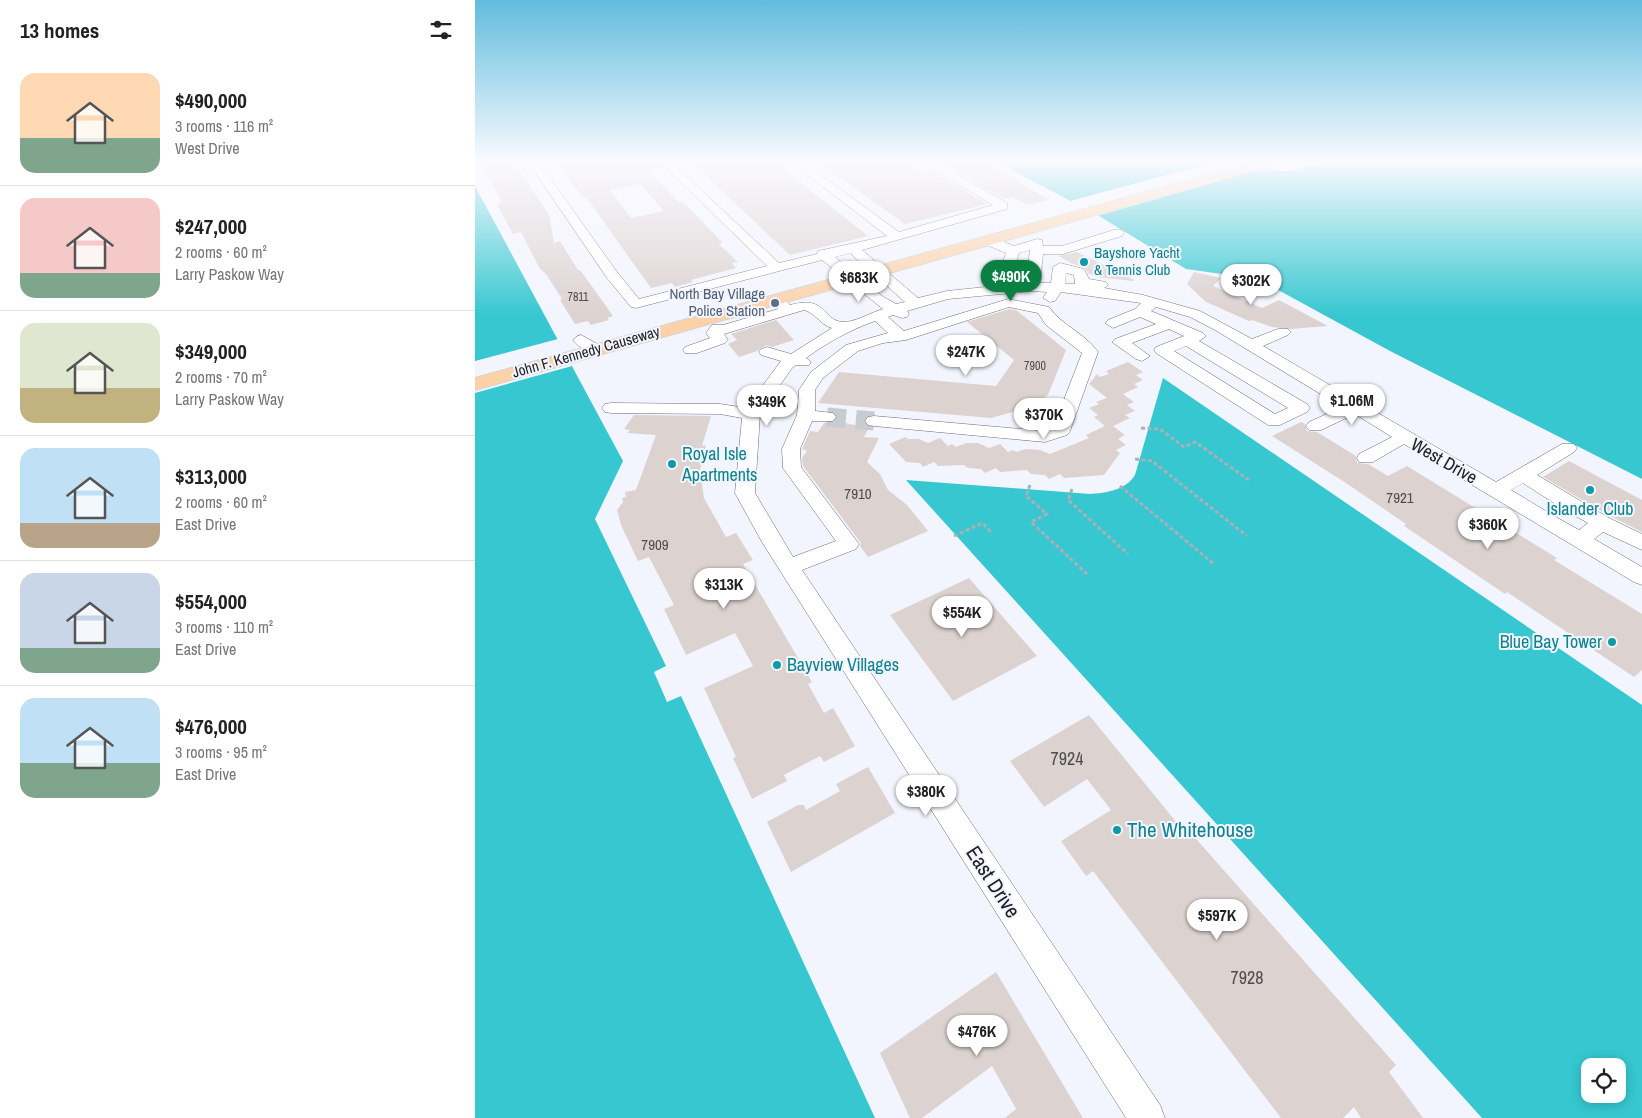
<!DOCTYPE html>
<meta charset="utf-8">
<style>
:root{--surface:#fff;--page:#f6f6f6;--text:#222;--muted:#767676;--line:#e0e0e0;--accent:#0b8043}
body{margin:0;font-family:"Archivo Narrow",sans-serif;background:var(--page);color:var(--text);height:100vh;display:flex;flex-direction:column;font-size:19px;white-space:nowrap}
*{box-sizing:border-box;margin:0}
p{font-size:16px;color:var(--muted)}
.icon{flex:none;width:28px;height:28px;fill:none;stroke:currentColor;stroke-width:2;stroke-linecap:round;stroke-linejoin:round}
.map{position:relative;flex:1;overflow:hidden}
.drawer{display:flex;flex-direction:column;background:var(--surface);width:475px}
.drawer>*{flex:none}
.controls{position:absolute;left:1106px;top:1058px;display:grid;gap:10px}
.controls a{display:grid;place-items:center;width:45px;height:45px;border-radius:10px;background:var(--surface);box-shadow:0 2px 12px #0003;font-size:25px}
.price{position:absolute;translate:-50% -42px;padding:0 11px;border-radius:18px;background:#fff;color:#222;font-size:16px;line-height:32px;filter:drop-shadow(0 1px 2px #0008)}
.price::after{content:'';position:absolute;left:50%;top:30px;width:15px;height:11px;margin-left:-8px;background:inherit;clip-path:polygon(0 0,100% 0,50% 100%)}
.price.current{background:var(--accent);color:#fff}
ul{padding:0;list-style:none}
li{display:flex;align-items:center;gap:15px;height:125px;padding:0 20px}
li+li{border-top:1px solid var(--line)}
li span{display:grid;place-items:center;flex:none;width:140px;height:100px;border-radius:15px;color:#555}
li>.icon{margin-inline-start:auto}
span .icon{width:60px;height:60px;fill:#fffc;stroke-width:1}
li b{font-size:21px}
h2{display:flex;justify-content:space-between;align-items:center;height:60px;padding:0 20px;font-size:21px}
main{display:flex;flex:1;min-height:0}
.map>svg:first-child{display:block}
</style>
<main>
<section class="drawer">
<h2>13 homes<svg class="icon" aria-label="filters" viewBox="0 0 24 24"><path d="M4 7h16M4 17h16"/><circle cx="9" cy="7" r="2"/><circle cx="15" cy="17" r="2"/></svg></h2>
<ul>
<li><span style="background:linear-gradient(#ffd9b3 65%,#7fa58c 0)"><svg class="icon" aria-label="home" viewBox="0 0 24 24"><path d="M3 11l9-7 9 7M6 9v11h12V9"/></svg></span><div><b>$490,000</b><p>3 rooms · 116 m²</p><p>West Drive</p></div></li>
<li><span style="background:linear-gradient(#f6c9c9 75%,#7fa58c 0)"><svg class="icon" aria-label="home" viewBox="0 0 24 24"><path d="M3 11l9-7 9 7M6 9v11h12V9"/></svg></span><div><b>$247,000</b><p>2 rooms · 60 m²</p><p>Larry Paskow Way</p></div></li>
<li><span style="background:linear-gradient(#dfe7d0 65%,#c2b280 0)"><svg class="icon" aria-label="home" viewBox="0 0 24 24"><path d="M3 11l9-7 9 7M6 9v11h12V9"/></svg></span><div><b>$349,000</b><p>2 rooms · 70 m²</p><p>Larry Paskow Way</p></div></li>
<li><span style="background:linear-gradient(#bfe0f5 75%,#b9a48a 0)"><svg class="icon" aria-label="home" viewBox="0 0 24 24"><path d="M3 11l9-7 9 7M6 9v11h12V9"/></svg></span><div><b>$313,000</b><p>2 rooms · 60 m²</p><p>East Drive</p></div></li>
<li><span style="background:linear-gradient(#c9d6e8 75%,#7fa58c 0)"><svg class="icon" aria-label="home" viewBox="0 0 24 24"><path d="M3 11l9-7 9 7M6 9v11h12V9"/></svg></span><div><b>$554,000</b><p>3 rooms · 110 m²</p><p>East Drive</p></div></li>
<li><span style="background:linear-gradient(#bfe0f5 65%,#7fa58c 0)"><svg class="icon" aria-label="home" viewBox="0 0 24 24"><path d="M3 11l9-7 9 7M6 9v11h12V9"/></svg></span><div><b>$476,000</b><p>3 rooms · 95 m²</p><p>East Drive</p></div></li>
</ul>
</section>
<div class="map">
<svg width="1167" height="1118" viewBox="0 0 1167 1118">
<rect width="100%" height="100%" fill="#f3f5fe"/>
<path fill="#36c7d0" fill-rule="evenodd" d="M518,160H771C811,177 812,173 853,160H1167V479L915,351L783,279L711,269L624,216Z
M0,186L148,461L120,519L191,666L179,672L192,702L206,696L400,1118H0Z
M688,378L1167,705V1118H1007L431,480L615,494C631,493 651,490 660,475ZM1115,1066H1142V1094H1115Z"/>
<path fill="#f3f5fe" d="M747,160H776L793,167L622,216L595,201Z
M83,339L97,366L0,393V361Z"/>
<path fill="#dcd2d0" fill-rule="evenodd" d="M4,160H38L74,215L79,243L85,241L103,270H105L116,285L138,316L132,318L134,320L116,325L113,321L100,324L85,300L87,299L71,274L65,269L46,232L38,234L22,205L26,204L25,198Z
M80,160H181L189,168L175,171L203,202L207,201L248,243L244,244L263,262L257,263L261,268L216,280L218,282L200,287L197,283L176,288L111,197H107ZM165,184L189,211L156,218L135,190Z
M214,160H311L314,164L310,170L393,236L315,255Z
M340,160H427L447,172L456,170L512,204L430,224Z
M473,160H509L574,200L553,205L536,197L529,199L470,165Z
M602,252L659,280L658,281L621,277L613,273L609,267L598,264L583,256Z
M719,272L746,278L738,286L787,308L804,300L853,326L816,329L797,327L777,320L774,321L731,302L712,284Z
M534,309L541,310L591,350L573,395L555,407L516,418L343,403L364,372L521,386L539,360L492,322Z
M301,320L319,340L297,347L291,345L282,351L264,357L253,344L262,340L256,334Z
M653,362L668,372L661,375L668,380L659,384L663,387L648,394L659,402L652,405L660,411L650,415L655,418L638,426L650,435L643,439L651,445L641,450L645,453L629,475L589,478L585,474L574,479L570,475L556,474L552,470L525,472L521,468L510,473L506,469L493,468L489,465L463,466L459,462L448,467L445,463L431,462L414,444L430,437L433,439H444L453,443L465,438L473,446L477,444L481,447L491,443H503L514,448L525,444L533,452L538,450L541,452L551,449L565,450L575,454L614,438L611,435L630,426L619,417L623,415L614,408L624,404L621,402L632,398L614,384L622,374L625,377L634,374L631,371Z
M159,415L236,416L227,446L231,445L225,470L229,498L251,537L261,533L278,560L268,564L337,682L333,684L349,713L358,708L380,746L349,762L345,756L309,775L312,781L277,799L258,758L261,757L229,688L278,666L260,633L211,655L189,609L199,605L174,557L163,561L146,525L142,510L148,502L147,498L151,497L150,492L161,490L181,435L152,433L155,430L149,429Z
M361,421L394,428L389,437L404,438L392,462L405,474L413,490L432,505L453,531L393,557L385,546L386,543L328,466L327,458L332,451L327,449L335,431L343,432L349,423Z
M826,422L830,424L832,431L842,432L881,456L882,463L893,464L913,476L932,466L1082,558L1079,560L1167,614V670L1159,677L1032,592L1030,594L929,526L931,524L871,483L797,436Z
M1094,461L1167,500V532L1135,516L1068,477Z
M494,578L562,656L478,701L415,615Z
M614,715L711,834L715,832L921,1065L914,1072L948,1118H886L879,1107L868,1118H806L618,871L611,876L586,841L636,810L612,779L569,807L535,761Z
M393,767L420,813L316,872L292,822L323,805H329L331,810L365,791L361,784Z
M521,972L608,1118H530L541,1109L517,1066L447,1118H435L405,1053Z"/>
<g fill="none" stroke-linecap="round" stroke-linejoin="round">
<path stroke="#c9cbd2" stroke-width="19" stroke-dasharray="19 10" stroke-linecap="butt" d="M352,417L399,421"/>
<g stroke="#696a72" stroke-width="1">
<path id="minor" d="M52,160H62L142,272L164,299L292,266L183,160H194L304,263L342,254L343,251L412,236L313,160H325L424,232L518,205L444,160H457L532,203V209L387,250L443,298L472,291L520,286L531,253L507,243L506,240L507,237H517L539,246L562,239L567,240L568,246H587L639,230H647L649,233L647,236L588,254H568L565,283H576L578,267L585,263L609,269L614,279L631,282L633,285L629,288L668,295L725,311L777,339L803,329H813L816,332L813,335L788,346L1021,482L1087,444H1099L1102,448L1099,452L1062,475L1134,518L1167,534V550L1128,532L1119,539L1167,567V585L1159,582L929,444L898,462H884L882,458L884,454L917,437L880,414L846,430H834L831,426L834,422L867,407L740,330L715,317L681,307L676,311L728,333L731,336L724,341L832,404L835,408L832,412L805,425H793L681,353L679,350L681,347L709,336L694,329L657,343L675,356L667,361L661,359L637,342L640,339L681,324L665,317L638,328L630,323L633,320L660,309L666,303L586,292L580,301L575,302L568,298L572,292L558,291L473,299L432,311L434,314L432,317L427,318L418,315L413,317L429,331L533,299L574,307C587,326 610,333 623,352L595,431L592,435L570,442L399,426L393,425L390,421L393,417L399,416L568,431L578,428L607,353L571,325L563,313L534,307L431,340L408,343L383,351L348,378L340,390V411L358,413L361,417L358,421H337L325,449L326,467L384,544L381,549L327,570L685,1105L690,1118H651L287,542L260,493L267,418L245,414L136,413L130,412L127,408L130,404L136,403L245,404L271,408L306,361L286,355L284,352L286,349L292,347L316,354L357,328C345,325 341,313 329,310L249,334L253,340L250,343L222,353H210L208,350L210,347L235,338L231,333L237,325H248L303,309L295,299L297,296H307L315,305C352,295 346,319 367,322C379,323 397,312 408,309L347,260L161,308L156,307L132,278ZM555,250L551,283L534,285L544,253ZM375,253L430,302L421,304L407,296L360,257ZM591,273L599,275L600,284H590ZM400,321L413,333L371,345L336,372L324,390L322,415L307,449L308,468L361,541L318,557L280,493L285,414L317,368L321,365H334L336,362L331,358C353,342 375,330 400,321ZM711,346L813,408L800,414L699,351ZM1048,483L1079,503L1072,510L1074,513L1036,490ZM1093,512L1113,523L1104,530L1079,516Z
M106,335L128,347L130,350L128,353C117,356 104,348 98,340L101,337Z"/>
</g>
<g stroke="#d2d3d3" stroke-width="2">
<path id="major" d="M786,160H807L805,163L0,390V378Z"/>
</g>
<path stroke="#adafb6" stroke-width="3" stroke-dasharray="4 2.5" stroke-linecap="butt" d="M666,428L685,429L709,447L720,442L774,480
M660,459L677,461L772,536
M555,485L551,496L572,514L556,522L613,575
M645,486L739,564
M597,489L593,500L653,554
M479,536L507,523L516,532"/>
<use href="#minor" fill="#fff" fill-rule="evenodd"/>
<use href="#major" fill="#fbd2a8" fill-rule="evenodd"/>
</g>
<linearGradient id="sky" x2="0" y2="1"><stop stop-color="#61bcde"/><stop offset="0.51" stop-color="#fafaff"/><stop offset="1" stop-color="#fafaff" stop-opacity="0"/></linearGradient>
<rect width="1167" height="316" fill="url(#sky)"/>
<g fill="#0f9aa8" stroke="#f3f5fe" stroke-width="2">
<circle cx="609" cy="262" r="5"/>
<circle cx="197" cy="464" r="5"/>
<circle cx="1115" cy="490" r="5"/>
<circle cx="1137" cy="642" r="5"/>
<circle cx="302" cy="665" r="5"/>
<circle cx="642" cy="830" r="5"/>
</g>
<circle fill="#5c6f8a" stroke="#f3f5fe" stroke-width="2" cx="300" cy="303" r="5"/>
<g text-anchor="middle" stroke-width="4" stroke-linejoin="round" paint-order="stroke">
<g font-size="12" fill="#4f4d4f">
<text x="103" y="301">7811</text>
<text x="560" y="370">7900</text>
</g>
<g font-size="15" fill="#0d838f" stroke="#f3f5fe" text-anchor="start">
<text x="619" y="258">Bayshore Yacht<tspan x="619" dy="17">&amp; Tennis Club</tspan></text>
</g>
<g font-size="15" fill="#4e5e75" stroke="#f3f5fe" text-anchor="end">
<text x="290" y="299">North Bay Village<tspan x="290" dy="17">Police Station</tspan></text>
</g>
<g font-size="15" fill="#202124" stroke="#f3f5fe">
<text transform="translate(111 352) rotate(-16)" y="5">John F. Kennedy Causeway</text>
</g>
<g font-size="15" fill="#4f4d4f">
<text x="383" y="499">7910</text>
<text x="925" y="503">7921</text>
<text x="180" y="550">7909</text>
</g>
<g font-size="18" fill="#0d838f" stroke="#f3f5fe" text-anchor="start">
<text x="207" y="460">Royal Isle<tspan x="207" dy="21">Apartments</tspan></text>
<text x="1115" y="515" text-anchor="middle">Islander Club</text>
<text x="1127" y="648" text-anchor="end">Blue Bay Tower</text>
<text x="312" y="671">Bayview Villages</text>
</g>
<g font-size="18" fill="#202124" stroke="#f3f5fe">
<text transform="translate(969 461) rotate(30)" y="6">West Drive</text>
</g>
<g font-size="18" fill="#4f4d4f">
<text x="592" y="765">7924</text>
<text x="772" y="984">7928</text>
</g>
<g font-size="21" fill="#0d838f" stroke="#f3f5fe" text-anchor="start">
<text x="652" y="837">The Whitehouse</text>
</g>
<g font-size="21" fill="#202124" stroke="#f3f5fe">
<text transform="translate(518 882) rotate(57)" y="7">East Drive</text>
</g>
</g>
</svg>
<div class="controls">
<a><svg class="icon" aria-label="locate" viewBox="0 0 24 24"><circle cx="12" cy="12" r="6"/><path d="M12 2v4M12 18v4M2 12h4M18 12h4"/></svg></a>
</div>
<b class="price current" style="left:536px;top:302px">$490K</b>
<b class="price" style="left:384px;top:303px">$683K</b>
<b class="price" style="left:776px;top:306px">$302K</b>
<b class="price" style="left:491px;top:377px">$247K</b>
<b class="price" style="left:877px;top:426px">$1.06M</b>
<b class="price" style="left:292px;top:427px">$349K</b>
<b class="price" style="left:569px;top:440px">$370K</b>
<b class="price" style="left:1013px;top:550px">$360K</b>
<b class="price" style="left:249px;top:610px">$313K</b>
<b class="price" style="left:487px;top:638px">$554K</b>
<b class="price" style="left:451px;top:817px">$380K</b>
<b class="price" style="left:742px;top:941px">$597K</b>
<b class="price" style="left:502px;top:1057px">$476K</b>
</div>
</main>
